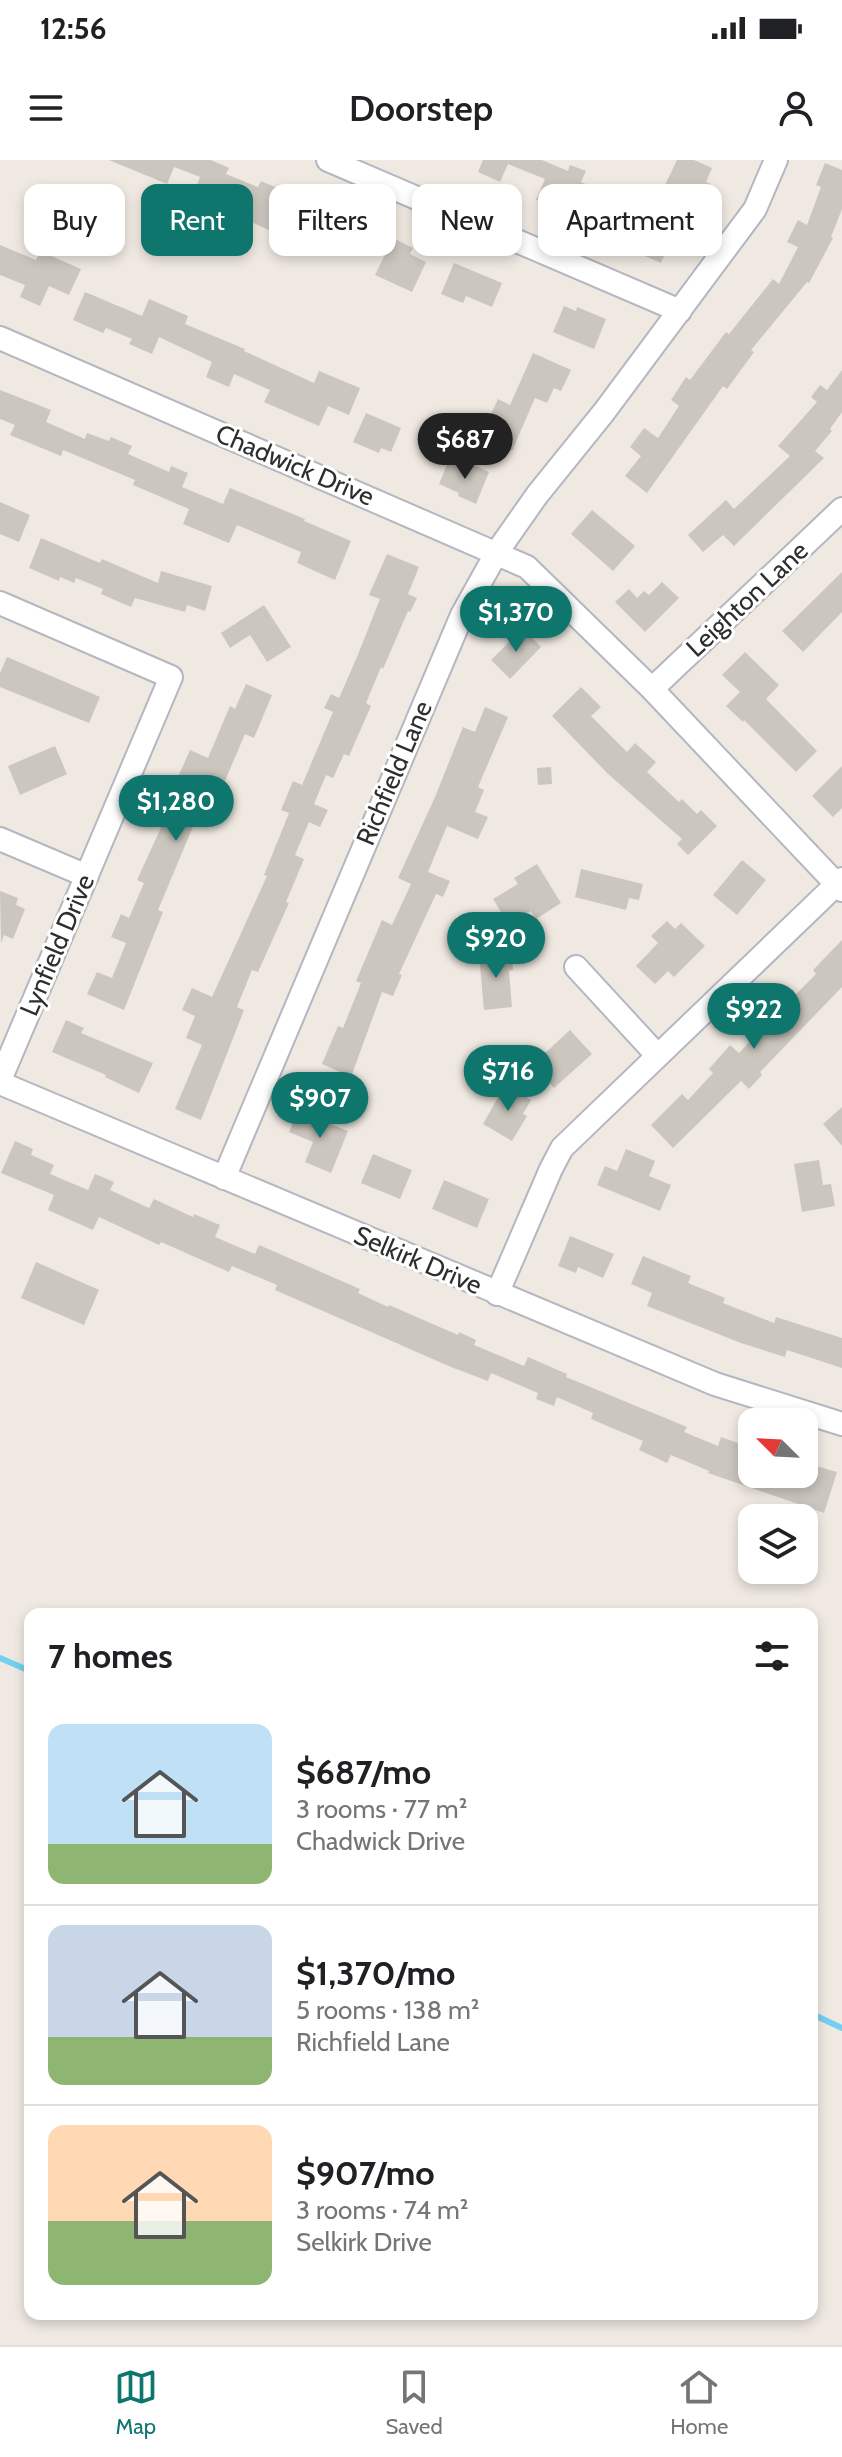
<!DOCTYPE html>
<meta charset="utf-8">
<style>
:root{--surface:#fff;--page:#f6f6f6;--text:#202124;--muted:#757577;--line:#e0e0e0;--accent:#0f766e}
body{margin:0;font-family:Cabin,sans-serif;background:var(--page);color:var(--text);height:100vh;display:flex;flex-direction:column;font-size:30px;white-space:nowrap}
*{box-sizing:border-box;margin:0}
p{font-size:26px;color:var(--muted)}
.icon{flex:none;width:44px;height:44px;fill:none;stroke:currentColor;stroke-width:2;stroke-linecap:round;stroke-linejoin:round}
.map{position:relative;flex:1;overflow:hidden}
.panel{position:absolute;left:24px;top:1448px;width:794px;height:712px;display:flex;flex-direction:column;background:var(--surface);border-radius:16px;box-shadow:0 4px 12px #0003}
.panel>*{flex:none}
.guide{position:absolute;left:24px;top:24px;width:794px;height:72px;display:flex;gap:16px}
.needle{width:52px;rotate:294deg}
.fabs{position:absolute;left:738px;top:1248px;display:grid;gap:16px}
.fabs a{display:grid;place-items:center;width:80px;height:80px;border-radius:16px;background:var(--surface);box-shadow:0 4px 12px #0003;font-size:40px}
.price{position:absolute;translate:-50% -68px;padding:0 18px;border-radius:28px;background:var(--accent);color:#fff;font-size:26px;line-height:52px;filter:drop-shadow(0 2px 4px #0008)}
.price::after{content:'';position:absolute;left:50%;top:48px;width:24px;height:18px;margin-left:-12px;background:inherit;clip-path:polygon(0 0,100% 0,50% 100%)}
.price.on{background:#222;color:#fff}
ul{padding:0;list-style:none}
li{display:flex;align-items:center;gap:24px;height:200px;padding:0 24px}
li+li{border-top:2px solid var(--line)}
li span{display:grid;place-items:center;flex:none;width:224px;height:160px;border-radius:16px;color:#555}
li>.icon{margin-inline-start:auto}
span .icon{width:96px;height:96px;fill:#fffc;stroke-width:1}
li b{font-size:34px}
h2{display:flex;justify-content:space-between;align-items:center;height:96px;padding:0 24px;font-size:34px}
.tag{padding:0 28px;border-radius:16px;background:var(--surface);box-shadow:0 4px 12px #0003;font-size:28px;line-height:72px}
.tag.on{background:var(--accent);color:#fff}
.status{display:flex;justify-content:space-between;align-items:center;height:56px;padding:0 40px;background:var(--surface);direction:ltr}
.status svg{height:22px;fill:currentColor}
header{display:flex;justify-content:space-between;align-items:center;height:104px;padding:0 24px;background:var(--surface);font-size:36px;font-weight:600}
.tab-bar{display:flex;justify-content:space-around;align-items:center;height:112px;border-top:2px solid var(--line);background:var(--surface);font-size:22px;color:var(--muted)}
.tab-bar a{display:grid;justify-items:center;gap:4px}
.tab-bar .on{color:var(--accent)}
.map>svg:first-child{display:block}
</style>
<div class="status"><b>12:56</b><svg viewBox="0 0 49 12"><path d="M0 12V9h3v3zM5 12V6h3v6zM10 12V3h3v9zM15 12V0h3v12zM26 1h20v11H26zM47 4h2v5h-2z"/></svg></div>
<header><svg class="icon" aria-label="menu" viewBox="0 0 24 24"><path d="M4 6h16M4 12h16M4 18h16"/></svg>Doorstep<svg class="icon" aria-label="person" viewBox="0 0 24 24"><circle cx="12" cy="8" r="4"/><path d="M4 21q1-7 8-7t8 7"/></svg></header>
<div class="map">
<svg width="842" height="2185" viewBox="0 0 842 2185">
<rect width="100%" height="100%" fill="#efe9e1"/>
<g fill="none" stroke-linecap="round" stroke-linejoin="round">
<path stroke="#75cff0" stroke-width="6" d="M0,1498L30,1511
M812,1854L842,1868"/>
</g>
<path fill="#cbc7bf" d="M109,0H211L229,8L226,14L258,27L261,21L284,31L277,46L312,61L318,47L363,66L351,96L294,71L290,80L193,35L200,17L174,7L167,24Z
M483,0H542L568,11L570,5L586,11L581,22L593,27L580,58L536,40L545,19L508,4L500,22L478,12Z
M677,0H694L712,8L706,22L711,24L700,49L681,41L683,36L664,27Z
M825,3L842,10V49L831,77L833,78L809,123L807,122L751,190L754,192L727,229L723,226L647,333L625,316L641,296L630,287L644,268L658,278L679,246L671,240L686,217L690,220L726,172L729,174L773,119L779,124L798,87L787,82L798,60L807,65L821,27L816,25Z
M634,57L674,73L661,103L633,91L635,87L624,82Z
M393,78L413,88L410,94L426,102L412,132L375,115Z
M0,85L36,100L40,91L81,109L69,135L49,126L40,146L20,137L25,125L0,115Z
M454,103L502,123L492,147L466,136L463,143L441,134Z
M85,132L142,156L149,139L188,156L185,164L245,189L244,191L314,223L319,211L360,228L349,255L328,246L319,266L264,242L270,230L234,214L229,227L206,217L212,202L159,177L152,194L129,184L132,179L106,168L103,173L73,160Z
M564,146L576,151L577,147L606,159L594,189L553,172Z
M533,193L571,210L561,231L554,228L547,243L535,238L512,291L488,281L498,257L491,254L498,239L510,245Z
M842,210V252L830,269L832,271L815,291L824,298L734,386L723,375L703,392L688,375L726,340L734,349L790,296L778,286L817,242L811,237L820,225L827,230Z
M0,230L51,250L46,262L85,279L87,273L109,281L111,277L132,286L128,294L169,312L171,306L188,313L182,327L223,344L230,328L305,359L304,361L351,381L335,420L297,403L301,392L237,365L229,383L183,364L189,349L133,325L135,320L63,290L61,296L10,275L15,265L0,259Z
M366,253L401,268L391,292L381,288L379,293L353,282Z
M449,300L470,309L472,304L489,312L476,344L458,336L459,333L439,324Z
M0,342L30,355L19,382L0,374Z
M592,350L635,386L613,411L571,374Z
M41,378L100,403L102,399L158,423L161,411L212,426L205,451L187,445L185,452L135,438L131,447L101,434L103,429L76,418L74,423L60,417L59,421L29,408Z
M387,394L419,407L408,434L417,438L410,452L408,451L383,509L381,507L366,543L371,546L349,596L344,594L333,618L326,615L314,644L328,650L320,667L309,662L295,695L304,699L286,742L289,743L258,812L252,810L237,847L244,850L201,960L175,949L202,885L186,878L195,856L182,850L192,828L212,837L267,716L264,715L289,653L281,650L293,621L302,625L333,552L324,548L331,534L339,538L357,497L380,439L369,435Z
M842,412V452L803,492L782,471Z
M662,422L679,438L645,472L615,442L629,429L637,438L644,431L649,435Z
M264,445L291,487L267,502L250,475L230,488L221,473Z
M523,468L541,487L510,519L491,500Z
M745,492L779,525L766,539L817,591L796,612L744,560L743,562L726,546L740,532L722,515Z
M7,497L100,537L89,563L0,527V513Z
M246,524L272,535L254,578L245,574L221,630L210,626L158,750L163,752L124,850L87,834L97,812L112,818L126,783L111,777L121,754L129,758L144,723L137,720L170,648L165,646L190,590L208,598L230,546L235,549Z
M581,527L601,547L591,556L627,592L635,583L656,602L647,612L679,642L682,639L697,654L701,650L717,666L688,695L677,684L682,679L607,613L552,556Z
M485,547L508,557L478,627L484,630L475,652L488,657L478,679L447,666L428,712L450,721L443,737L436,734L399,814L402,815L393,836L382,832L351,917L322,904L338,866L343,868L361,823L356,821L382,760L392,765L411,724L398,718L435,637L463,567L475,572Z
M55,586L67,614L20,635L8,606Z
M842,606V648L833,657L812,636Z
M551,607L552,624L538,625L537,608Z
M742,700L766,720L737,755L713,735Z
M537,704L561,743L536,759L531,751L509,765L493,739L518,724L514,718Z
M581,709L643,724L639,740L629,738L626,750L575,737Z
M0,731L18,738L16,745L25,749L13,779L4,775L1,783Z
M667,761L675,769L681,763L705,786L674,817L668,811L655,824L636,806L658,783L651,776Z
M842,780V827L760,912L762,915L749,929L741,921L673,988L651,965L682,934L688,940L713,913L709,909L730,885L739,893L774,856L769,851L783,838L788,842L816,814L813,810Z
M512,792L513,810L509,811L512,847L484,850L479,794Z
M66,860L84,868L81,873L153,903L139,933L105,917L106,915L52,892Z
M570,870L592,894L554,928L535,907L546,897L544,894Z
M505,925L531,940L523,954L527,956L512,981L483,964Z
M842,947V986L823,964Z
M298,951L348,971L331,1013L305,1002L313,982L289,972Z
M15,981L33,989L31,995L54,1005L50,1014L88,1030L95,1014L114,1022L110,1030L149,1048L154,1039L193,1057L194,1054L220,1065L215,1077L255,1094L259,1085L360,1129L358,1133L388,1147L389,1145L458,1175L459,1172L476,1180L474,1185L524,1206L528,1197L567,1214L566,1217L687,1267L684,1272L718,1286L721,1277L749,1287L745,1300L752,1302V1314H775L807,1324L813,1305L837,1312L824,1353L708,1313L709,1311L671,1295L667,1303L639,1290L643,1281L591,1259L593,1253L557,1237L554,1246L536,1239L538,1233L491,1213L488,1221L451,1207L275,1130L277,1125L232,1106L229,1112L161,1082L159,1085L99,1057L93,1070L48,1050L54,1035L1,1013Z
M626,989L655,1001L649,1016L671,1025L660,1051L597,1025L605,1006L617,1011Z
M373,994L412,1010L400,1039L361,1023Z
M819,1000L823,1025L831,1024L835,1046L802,1052L794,1004Z
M444,1020L489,1039L477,1068L432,1049Z
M570,1076L614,1094L603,1118L578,1107L576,1113L558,1106Z
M643,1096L691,1116L688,1123L725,1138L723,1143L774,1163L776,1157L842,1178V1208L787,1190L785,1197L741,1183L647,1146L652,1133L631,1124Z
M36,1102L99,1130L84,1165L21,1138Z"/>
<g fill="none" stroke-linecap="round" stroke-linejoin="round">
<g stroke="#b4b7c1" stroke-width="26">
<path id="minor" d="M328,0L680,151
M0,178L527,407L652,529L842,730
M0,443L171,517L0,920
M652,529L842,349
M0,679L87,716
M576,807L657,895
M0,923L715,1224L842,1264
M224,1018L462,455L497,392L537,335L604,252L755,49L776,0
M497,1134L551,1009L562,988L842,719"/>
</g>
<use href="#minor" stroke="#fff" stroke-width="22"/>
</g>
<g text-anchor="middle" stroke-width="6" stroke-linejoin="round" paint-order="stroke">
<g font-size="26" fill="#2e2e2e" stroke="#fff">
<text transform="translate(295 305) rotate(23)" y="9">Chadwick Drive</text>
<text transform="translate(747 439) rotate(-43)" y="9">Leighton Lane</text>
<text transform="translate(394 613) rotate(-67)" y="9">Richfield Lane</text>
<text transform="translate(57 785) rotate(-67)" y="9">Lynfield Drive</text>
<text transform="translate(418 1100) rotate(23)" y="9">Selkirk Drive</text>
</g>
</g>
</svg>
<div class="fabs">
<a><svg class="needle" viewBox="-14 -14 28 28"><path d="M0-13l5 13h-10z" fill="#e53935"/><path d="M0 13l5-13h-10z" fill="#757577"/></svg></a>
<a><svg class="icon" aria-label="layers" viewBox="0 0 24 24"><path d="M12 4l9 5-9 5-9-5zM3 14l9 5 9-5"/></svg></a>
</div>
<b class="price on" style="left:465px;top:321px">$687</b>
<b class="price" style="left:516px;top:494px">$1,370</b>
<b class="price" style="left:176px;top:683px">$1,280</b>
<b class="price" style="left:496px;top:820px">$920</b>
<b class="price" style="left:754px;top:891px">$922</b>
<b class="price" style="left:508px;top:953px">$716</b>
<b class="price" style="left:320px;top:980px">$907</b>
<div class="guide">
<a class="tag">Buy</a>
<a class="tag on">Rent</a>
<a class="tag">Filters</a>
<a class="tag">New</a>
<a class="tag">Apartment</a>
</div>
<section class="panel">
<h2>7 homes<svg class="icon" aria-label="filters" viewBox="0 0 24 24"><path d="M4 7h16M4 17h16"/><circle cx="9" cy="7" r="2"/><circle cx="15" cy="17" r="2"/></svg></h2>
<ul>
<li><span style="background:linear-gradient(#bfe0f5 75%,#8fb573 0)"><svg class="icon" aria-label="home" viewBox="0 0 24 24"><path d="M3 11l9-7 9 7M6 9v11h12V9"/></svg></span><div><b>$687/mo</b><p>3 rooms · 77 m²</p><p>Chadwick Drive</p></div></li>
<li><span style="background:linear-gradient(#c9d6e8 70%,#8fb573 0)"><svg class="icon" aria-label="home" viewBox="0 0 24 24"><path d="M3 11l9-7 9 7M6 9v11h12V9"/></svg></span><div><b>$1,370/mo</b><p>5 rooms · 138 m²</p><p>Richfield Lane</p></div></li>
<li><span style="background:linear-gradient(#ffd9b3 60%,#8fb573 0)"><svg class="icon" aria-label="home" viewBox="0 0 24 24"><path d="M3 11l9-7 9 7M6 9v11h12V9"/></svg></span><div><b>$907/mo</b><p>3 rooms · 74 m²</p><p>Selkirk Drive</p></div></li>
</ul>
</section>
</div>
<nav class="tab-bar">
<a class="on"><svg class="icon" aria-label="map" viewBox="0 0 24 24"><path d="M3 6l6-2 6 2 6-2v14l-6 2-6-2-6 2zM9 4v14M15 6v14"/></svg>Map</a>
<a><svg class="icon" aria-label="saved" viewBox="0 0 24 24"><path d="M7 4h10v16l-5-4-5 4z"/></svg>Saved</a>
<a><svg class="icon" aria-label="home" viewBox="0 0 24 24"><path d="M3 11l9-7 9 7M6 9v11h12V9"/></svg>Home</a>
</nav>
